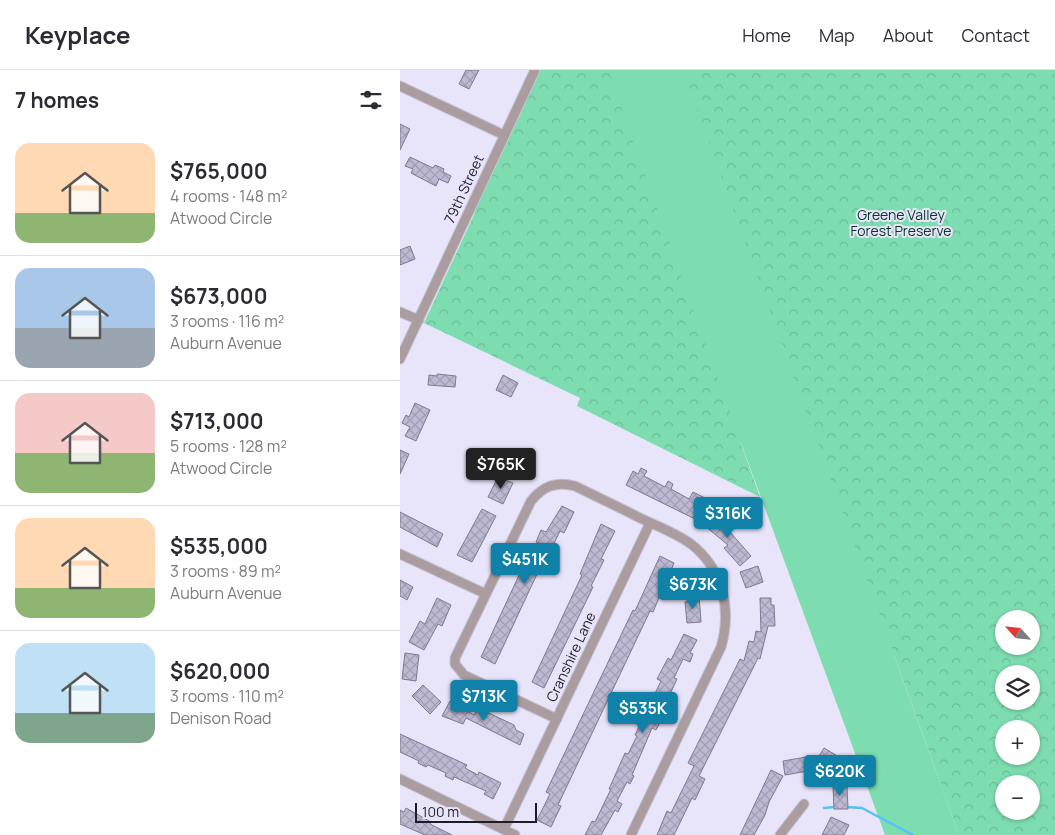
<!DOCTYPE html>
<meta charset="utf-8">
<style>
:root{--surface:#fff;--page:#f7f7f7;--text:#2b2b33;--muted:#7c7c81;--line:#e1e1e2;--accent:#1081a8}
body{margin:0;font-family:Manrope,sans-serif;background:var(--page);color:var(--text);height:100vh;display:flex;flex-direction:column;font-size:19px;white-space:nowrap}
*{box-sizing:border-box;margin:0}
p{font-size:16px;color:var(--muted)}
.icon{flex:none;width:28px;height:28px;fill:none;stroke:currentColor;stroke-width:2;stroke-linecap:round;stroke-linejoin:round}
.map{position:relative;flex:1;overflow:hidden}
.side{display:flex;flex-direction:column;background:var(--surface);width:400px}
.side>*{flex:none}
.needle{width:32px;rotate:297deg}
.tools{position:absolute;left:595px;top:540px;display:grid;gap:10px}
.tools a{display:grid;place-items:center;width:45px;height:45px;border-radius:50%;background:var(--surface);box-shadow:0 1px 4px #0004;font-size:25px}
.scale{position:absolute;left:15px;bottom:12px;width:122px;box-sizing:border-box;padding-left:5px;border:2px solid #1e1c26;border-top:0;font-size:14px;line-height:18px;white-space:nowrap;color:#1e1c26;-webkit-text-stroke:4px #e8e5fb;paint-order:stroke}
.price{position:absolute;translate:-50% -42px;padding:0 11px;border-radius:5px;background:var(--accent);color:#fff;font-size:16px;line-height:32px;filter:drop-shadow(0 1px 2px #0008)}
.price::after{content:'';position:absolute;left:50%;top:30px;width:15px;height:11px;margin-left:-8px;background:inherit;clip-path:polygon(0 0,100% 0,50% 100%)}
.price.on{background:#222;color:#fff}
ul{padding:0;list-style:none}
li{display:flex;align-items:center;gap:15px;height:125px;padding:0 15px}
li+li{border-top:1px solid var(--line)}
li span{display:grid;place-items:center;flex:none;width:140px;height:100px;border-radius:15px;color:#555}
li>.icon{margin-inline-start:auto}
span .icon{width:60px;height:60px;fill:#fffc;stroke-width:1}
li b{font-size:21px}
h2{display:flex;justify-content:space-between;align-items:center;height:60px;padding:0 15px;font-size:21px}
header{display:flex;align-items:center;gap:30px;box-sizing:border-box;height:70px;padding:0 25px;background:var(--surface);border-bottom:1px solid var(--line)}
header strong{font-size:24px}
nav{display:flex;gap:28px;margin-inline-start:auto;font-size:18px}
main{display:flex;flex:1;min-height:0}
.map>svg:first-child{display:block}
</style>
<header>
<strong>Keyplace</strong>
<nav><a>Home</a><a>Map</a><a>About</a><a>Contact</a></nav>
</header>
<main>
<section class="side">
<h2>7 homes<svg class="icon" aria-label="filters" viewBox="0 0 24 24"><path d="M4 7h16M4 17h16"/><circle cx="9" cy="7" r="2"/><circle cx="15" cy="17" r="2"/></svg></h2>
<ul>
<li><span style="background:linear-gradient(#ffd9b3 70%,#8fb573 0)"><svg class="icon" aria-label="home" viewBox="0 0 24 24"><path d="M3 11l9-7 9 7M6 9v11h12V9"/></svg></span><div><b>$765,000</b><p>4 rooms · 148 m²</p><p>Atwood Circle</p></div></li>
<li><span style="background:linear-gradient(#a9c7e8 60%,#9aa5b1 0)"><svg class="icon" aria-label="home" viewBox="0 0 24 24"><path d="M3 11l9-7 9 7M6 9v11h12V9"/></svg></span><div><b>$673,000</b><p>3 rooms · 116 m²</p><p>Auburn Avenue</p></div></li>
<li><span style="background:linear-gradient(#f6c9c9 60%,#8fb573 0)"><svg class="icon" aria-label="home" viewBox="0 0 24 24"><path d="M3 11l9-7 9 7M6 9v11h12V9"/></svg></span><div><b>$713,000</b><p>5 rooms · 128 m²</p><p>Atwood Circle</p></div></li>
<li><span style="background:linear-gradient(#ffd9b3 70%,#8fb573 0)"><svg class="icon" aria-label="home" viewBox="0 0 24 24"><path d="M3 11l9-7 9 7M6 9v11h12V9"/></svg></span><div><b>$535,000</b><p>3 rooms · 89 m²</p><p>Auburn Avenue</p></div></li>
<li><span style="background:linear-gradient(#bfe0f5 70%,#7fa58c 0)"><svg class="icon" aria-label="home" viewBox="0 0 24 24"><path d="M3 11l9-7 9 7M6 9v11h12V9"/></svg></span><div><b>$620,000</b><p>3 rooms · 110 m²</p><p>Denison Road</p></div></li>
</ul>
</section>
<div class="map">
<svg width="655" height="765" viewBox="0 0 655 765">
<defs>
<pattern id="park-crowns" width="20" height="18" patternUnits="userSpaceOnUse" patternTransform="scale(1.25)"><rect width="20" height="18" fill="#7dddb0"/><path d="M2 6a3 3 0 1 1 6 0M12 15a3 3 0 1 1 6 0" fill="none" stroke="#6cbd97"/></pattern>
<pattern id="building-cross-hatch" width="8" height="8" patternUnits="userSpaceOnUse" patternTransform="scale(1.25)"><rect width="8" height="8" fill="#bdb9d3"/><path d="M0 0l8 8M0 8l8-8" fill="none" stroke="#a29eb5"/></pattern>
</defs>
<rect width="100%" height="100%" fill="#e8e5fb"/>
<path fill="#7dddb0" d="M141,0H381L495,588L559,765H485L341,373L74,143Z"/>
<path fill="url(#park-crowns)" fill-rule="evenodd" d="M141,0H208L360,427L177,336L180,328L24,253Z
M283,0H655V765H559ZM604,549H631V576H604ZM604,604H631V631H604ZM604,659H631V686H604ZM604,714H631V741H604Z"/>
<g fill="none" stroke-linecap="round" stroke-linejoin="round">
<path stroke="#54c2f6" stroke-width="2.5" d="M446,737L462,738L513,765
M424,738L435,737"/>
</g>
<path fill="url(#building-cross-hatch)" stroke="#7c7991" d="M66,0H79L69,19L59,14Z
M0,54L10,59L0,80Z
M10,87L33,98L35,95L44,99L43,102L51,106L48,113L39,109L36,116L11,103L13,99L5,96Z
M10,176L15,189L0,195V180Z
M37,304L56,306L55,317L28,315L29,305L37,306Z
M103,305L118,313L111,327L96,320Z
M15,333L30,340L16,371L5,366L10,357L2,353L6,345L9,347Z
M0,380L9,384L0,404Z
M241,398L247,401L244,406L265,417L268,411L273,414L271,419L289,429L293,422L307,429L297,450L226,415L233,401L238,404Z
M98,407L113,413L103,434L88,427Z
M162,436L174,442L164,463L160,461L147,488L145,487L95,594L81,587L128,486L132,488L140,473L136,472L141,460L146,462Z
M82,439L96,446L72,492L57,485Z
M0,442L43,464L37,477L0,457Z
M319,442L325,447L321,450L332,460L330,462L351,486L340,496L324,478L328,475L305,456Z
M201,454L215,461L201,489L204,490L191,516L193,517L144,618L132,612L182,505L180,504Z
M260,486L274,493L253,542L250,541L158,735L161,736L151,757L137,750L150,724L146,722L233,540L235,541Z
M358,496L363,512L346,518L340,502Z
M0,510L13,517L7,530L0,526Z
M299,525L301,552L287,553L285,532L290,531L289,526Z
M37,528L51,535L42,556L38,554L24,580L9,572L20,551L25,554Z
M360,528H371V535H374L375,556H368L360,589L358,588L299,706L305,709L295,730L292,728L274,765H257L267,741L271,743L294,696L288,693L340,589L344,591L349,571L354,572L356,561L361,562Z
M284,564L297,570L290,583L293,584L290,592L283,589L274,608L277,609L264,637L267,639L256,660L252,658L232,705L234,706L230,714L227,712L217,731L222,734L218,742L215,740L201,765H185L192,751L195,752L211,719H209L225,683L228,684L237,666L235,665L261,611L257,609L268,588L271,590Z
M5,583L19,585L16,611L2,609Z
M23,615L41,632L30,644L12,626Z
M50,631L74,645L78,638L114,655L116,660L124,664L120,675L66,648L63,654L42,646Z
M0,664L67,695L65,698L78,705L79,702L101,713L93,729L84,724L86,721L54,707L53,710L45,706L46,703L28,695L26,697L18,693L19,691L0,682Z
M424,678L444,690L432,709L413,696Z
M406,687L408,701L385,705L383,691Z
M371,700L383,706L369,732L365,745L354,765H340Z
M433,716H447L448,739H434Z
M6,738L31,752L30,754L52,765H25L0,754V740L4,742Z
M431,747L449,755L444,765H422Z"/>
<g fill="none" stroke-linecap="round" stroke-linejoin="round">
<g stroke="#c4c1d5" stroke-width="11">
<path id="street" d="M0,16L104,65
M0,242L19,250
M0,289L135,0
M0,484L86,524
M157,649L64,605L55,594V588L131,431C143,416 156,411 175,416C197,427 219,437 240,448C257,456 276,463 291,474C323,499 332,539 321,577L231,765
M0,709L115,765
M104,759L250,453
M380,765L404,734"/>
</g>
<use href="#street" stroke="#ab9d9f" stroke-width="9"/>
</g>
<g text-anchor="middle" stroke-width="4" stroke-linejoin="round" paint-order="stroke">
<g font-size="14" fill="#1e1c26" stroke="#e8e5fb">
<text transform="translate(64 119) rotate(-65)" y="5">79th Street</text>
<text transform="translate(171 587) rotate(-65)" y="5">Cranshire Lane</text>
</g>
<g font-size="14" fill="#043623" stroke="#e8e5fb">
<text x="501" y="150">Greene Valley<tspan x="501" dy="16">Forest Preserve</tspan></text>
</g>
</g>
</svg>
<div class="tools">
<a><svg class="needle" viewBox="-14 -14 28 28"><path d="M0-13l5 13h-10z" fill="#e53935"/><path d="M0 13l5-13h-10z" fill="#7c7c81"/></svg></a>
<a><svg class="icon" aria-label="layers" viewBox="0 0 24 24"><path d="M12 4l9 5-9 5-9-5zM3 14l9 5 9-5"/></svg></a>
<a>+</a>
<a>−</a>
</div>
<div class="scale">100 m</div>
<b class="price on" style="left:101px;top:420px">$765K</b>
<b class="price" style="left:328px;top:469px">$316K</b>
<b class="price" style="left:125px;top:515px">$451K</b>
<b class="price" style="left:293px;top:540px">$673K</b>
<b class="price" style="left:84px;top:652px">$713K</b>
<b class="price" style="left:243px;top:664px">$535K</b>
<b class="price" style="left:440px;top:727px">$620K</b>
</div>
</main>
